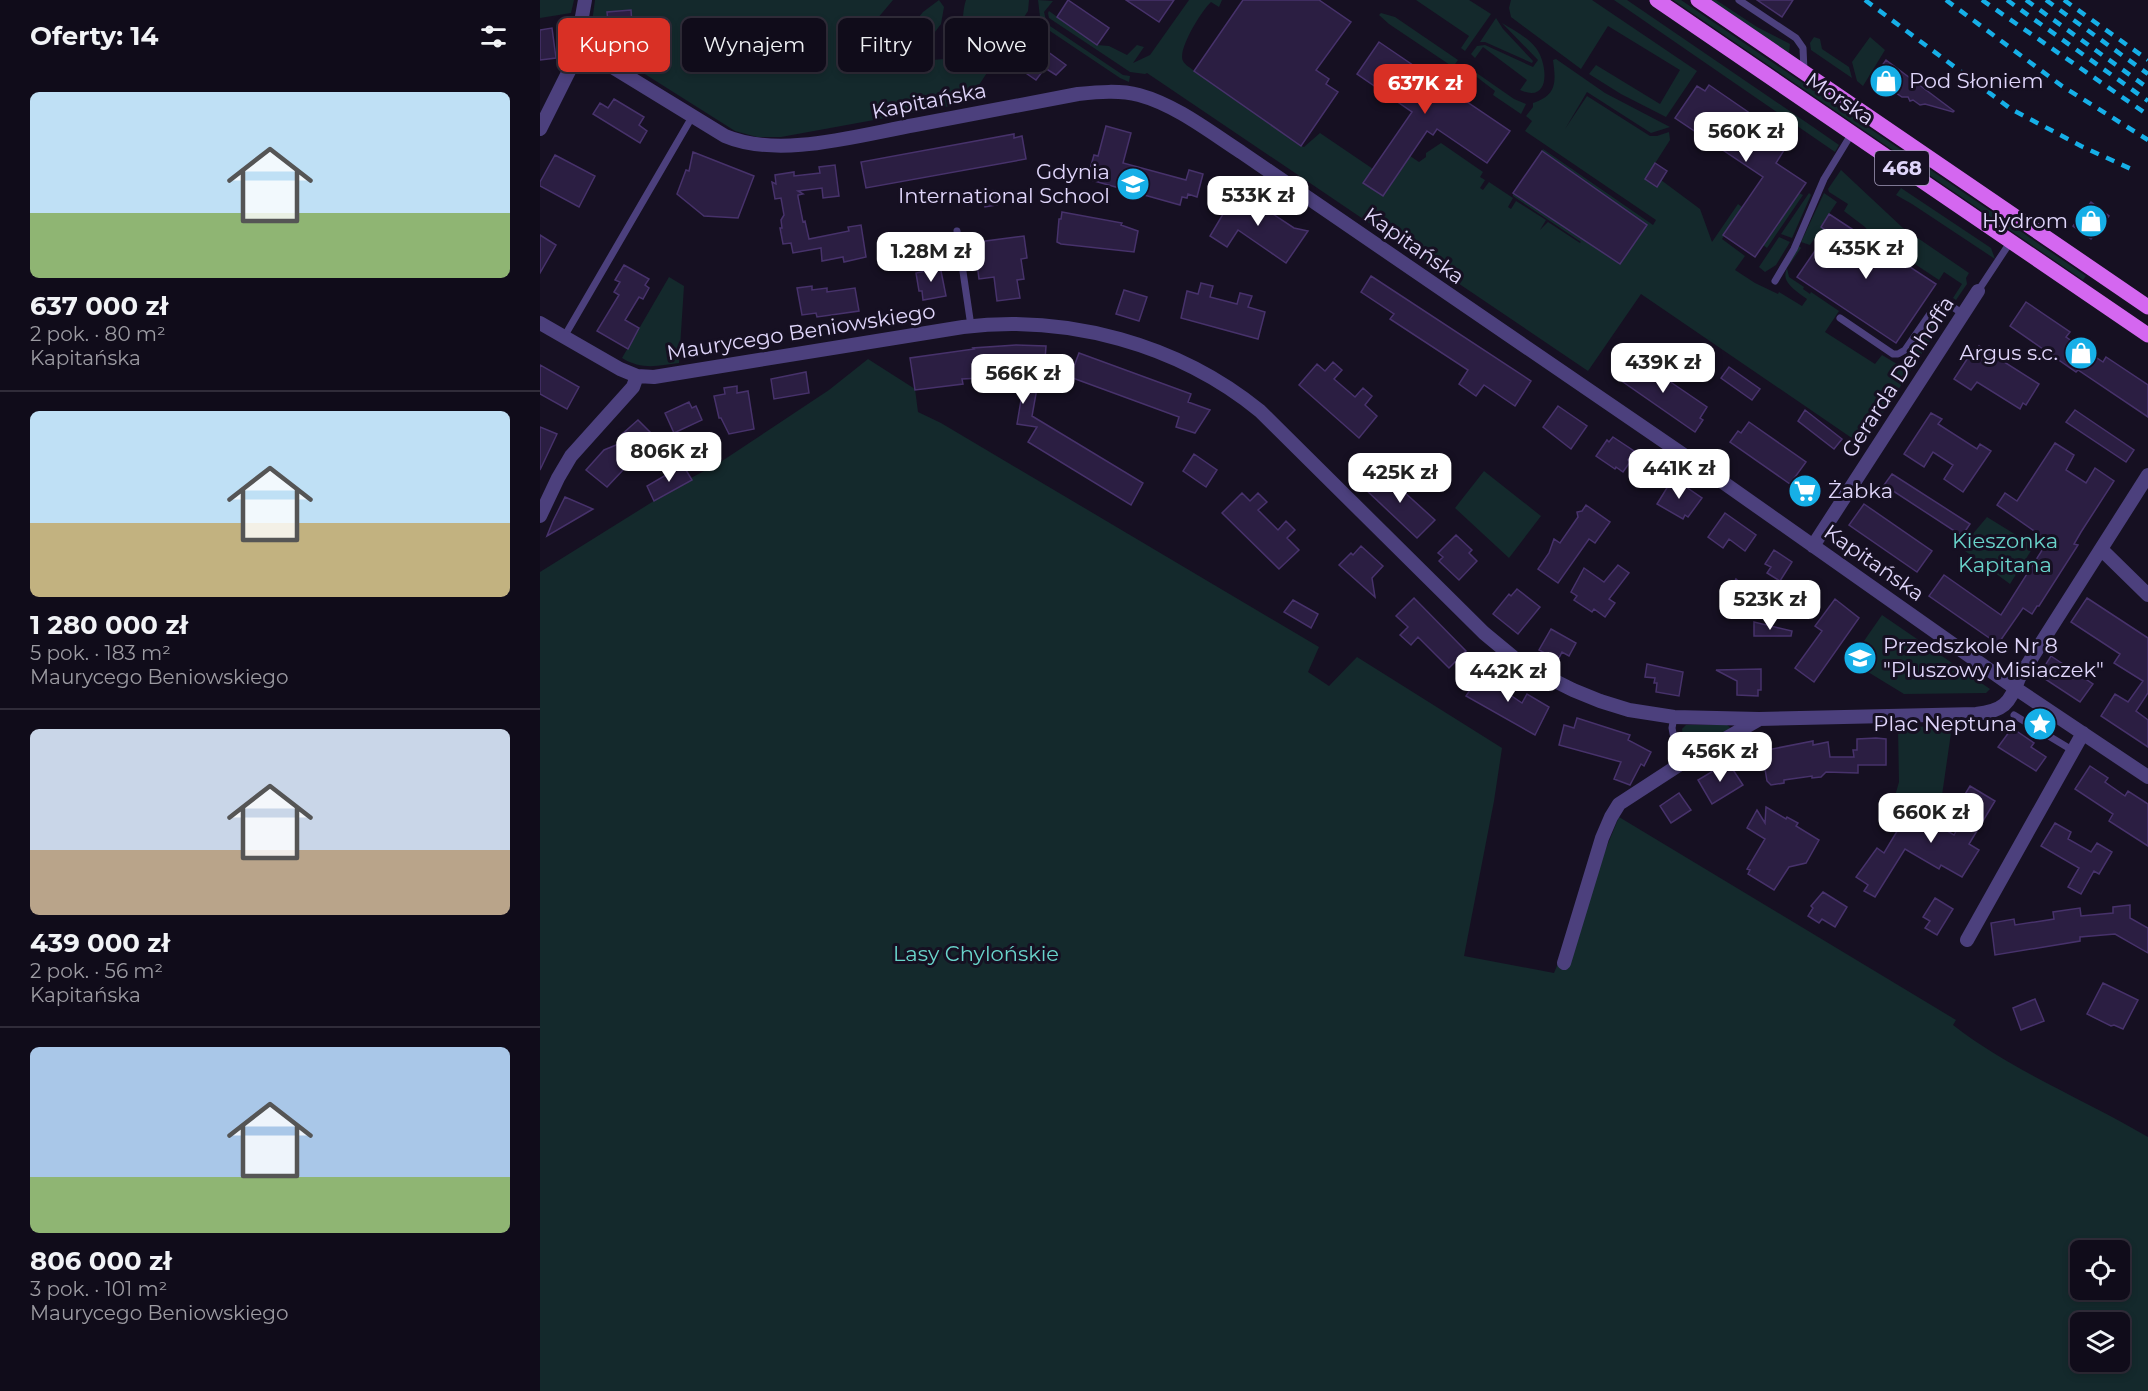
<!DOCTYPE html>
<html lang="pl">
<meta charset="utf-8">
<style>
:root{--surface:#100c1a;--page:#1e1a27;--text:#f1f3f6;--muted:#9c9ba2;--line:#302c39;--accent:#d93025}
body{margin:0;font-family:Montserrat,sans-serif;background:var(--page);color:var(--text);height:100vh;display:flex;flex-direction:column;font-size:22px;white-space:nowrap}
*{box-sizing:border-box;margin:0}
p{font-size:20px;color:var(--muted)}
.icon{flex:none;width:33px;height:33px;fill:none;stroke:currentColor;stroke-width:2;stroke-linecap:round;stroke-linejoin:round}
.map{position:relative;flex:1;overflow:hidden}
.sheet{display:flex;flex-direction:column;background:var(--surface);width:540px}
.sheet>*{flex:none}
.hud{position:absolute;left:18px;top:18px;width:570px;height:54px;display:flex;gap:12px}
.buttons{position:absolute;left:1530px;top:1240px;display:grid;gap:12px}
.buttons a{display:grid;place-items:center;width:60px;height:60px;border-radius:9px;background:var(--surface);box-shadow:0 3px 9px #0003,0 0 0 2px var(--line);font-size:30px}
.price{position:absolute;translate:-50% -51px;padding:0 14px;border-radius:12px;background:#fff;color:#222;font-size:20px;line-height:39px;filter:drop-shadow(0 2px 3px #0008)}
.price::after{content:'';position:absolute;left:50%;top:36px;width:18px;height:14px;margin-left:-9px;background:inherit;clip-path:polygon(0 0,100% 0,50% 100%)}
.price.active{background:var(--accent);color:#fff}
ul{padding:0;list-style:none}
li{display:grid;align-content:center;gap:12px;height:318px;padding:0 30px}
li+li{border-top:2px solid var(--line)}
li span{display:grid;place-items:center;height:186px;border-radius:9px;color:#555}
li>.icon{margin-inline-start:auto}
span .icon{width:108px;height:108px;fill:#fffc;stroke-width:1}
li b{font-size:26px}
h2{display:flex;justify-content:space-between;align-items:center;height:72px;padding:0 30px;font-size:26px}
.tag{padding:0 21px;border-radius:9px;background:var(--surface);box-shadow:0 3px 9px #0003,0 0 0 2px var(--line);font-size:21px;line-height:54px}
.tag.active{background:var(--accent);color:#fff}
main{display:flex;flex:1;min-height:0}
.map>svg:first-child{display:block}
</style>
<main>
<section class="sheet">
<h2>Oferty: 14<svg class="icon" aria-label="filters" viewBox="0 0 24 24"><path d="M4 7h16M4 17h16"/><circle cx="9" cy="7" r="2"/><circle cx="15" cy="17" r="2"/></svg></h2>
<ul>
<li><span style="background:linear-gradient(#bfe0f5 65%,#8fb573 0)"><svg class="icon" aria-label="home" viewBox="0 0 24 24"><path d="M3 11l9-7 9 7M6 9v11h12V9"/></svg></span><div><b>637 000 zł</b><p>2 pok. · 80 m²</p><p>Kapitańska</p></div></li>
<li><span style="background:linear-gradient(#bfe0f5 60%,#c2b280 0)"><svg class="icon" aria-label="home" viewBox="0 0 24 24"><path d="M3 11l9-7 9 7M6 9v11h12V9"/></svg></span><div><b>1 280 000 zł</b><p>5 pok. · 183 m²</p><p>Maurycego Beniowskiego</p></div></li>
<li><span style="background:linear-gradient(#c9d6e8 65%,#b9a48a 0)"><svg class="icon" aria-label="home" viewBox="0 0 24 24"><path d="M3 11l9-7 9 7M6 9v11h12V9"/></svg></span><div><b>439 000 zł</b><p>2 pok. · 56 m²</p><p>Kapitańska</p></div></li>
<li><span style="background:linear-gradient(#a9c7e8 70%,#8fb573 0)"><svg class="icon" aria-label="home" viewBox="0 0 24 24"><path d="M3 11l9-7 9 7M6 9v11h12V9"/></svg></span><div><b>806 000 zł</b><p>3 pok. · 101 m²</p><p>Maurycego Beniowskiego</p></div></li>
</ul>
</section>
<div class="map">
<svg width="1608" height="1391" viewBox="0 0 1608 1391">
<rect width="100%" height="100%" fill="#161022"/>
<path fill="#14292c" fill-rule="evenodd" d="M0,0H34L31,13L0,18Z
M55,0H353L337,19L340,36L366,33L383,12L399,0L404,7L401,24L379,53L371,71C379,70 381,65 387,62C394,58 403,61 410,57C426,48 420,16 426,0H489L488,11L427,103L241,137H217L195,131L62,47L51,30Z
M498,0L513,1L504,12L507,24L583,75L590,76L589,82L580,78L501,25Z
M649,0H682L679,7L671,2C662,10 637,50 643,61C645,65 651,68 654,71L761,146L764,147L780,133L833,169L824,183L843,196L870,156L879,162L886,157V153L901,143L943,172L940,177L945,180L940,188L943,190L949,182L973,198L968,207L971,209L976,201L1006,220L1000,230L1008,222L1040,243L1041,242L973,196V193L1080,264L1106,225L1002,151L1003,149L1113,225L1116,220L985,131L992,121L986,116L993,107V103C1017,95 1016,82 1013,60L1016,59L1065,93L1130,127L1111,133L1047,92L1025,129L1047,96L1110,136H1117L1129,132L1130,140L1105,179L1117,187L1121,180L1160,209L1172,242L1198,204L1202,207L1182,239L1205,256L1195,270L1215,283L1238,294L1239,292L1262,306L1267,299C1237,278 1242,276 1259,246L1261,248L1247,268L1249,277L1264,287L1263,289L1270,294L1271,292L1299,311L1285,332L1335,364L1342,355L1362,367L1397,313L1409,312L1322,445L1101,294L1048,371L607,73L605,74L590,72L509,18L508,13L509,11L557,45L569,46L587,55L597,45L604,47L593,63L610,55Z
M876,0H929L951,14L925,51L921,48L929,36Z
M971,0H1052L1157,71L1126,117L1081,94L1049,74L1056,65L1120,104L1140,70L1068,26L1041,69L971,17L969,8Z
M1074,0H1087L1276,129L1299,145L1295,152Z
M1133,0H1141L1546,276L1543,280Z
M1169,0H1176L1217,27L1250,44L1249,53Z
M841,13L855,17L918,60L913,67L849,24L839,15Z
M956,18L963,29L993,61L992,63L945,42H940Z
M962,23C973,30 988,37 996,48C1008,64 1011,104 980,90L987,80L943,47L935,58L931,54L937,46L945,45L993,67L998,60Z
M1274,37L1280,39L1282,49L1309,67L1312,78L1271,50L1270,43Z
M1330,37L1345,50L1323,86L1317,81L1312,62Z
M928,67L974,99L986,104L981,114L953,95L955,91L929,71Z
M1301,170L1363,228L1429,273L1426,278L1427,284L1416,300L1413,298L1422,284L1404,272L1399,280L1331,235L1325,227L1304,211L1308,204L1289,192L1288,189Z
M1361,188L1451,248L1455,259L1372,204L1356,195Z
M1259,193L1263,195L1227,248L1223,245Z
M1269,193L1271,195L1252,238L1241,234Z
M1284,193L1297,202L1281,226L1288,232L1286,234L1280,230L1270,245L1261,242Z
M1239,237L1250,242L1236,265L1225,272L1219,267Z
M129,277L144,286L139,363C117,366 102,370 82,358Z
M328,359L375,389L378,412L401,423L779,647L768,672L789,686L817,657L962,748L954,801L924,956L1014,973L1079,817L1416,1020L1413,1025C1472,1071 1544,1099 1608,1137V1391H0V572L117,499L152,480L151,478L179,463L289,390ZM1540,1251H1580V1290H1540ZM1540,1323H1580V1362H1540Z
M944,471L1001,516L969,558L915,508Z
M1447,517L1494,546L1470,584L1421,548Z
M1342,615L1450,689L1446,693L1364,694L1310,661Z
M1146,725H1187L1190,727L1189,729L1148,749L1144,747L1142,729Z
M1412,726L1399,816L1353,803L1359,782L1358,727Z"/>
<path fill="#2b1e42" stroke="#47326b" stroke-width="1.5" d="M528,0L569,28L557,45L517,17Z
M586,0H634L619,22Z
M703,0H779L811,22L776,70L789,79L786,84L798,92L761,146L654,71Z
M1217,0H1253L1242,17Z
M91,10L93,39L70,41L67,12Z
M12,28L16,58L0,60V30Z
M489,38L526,65L516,75L505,68L496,80L471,63Z
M839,42L895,80L899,75L918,87L914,93L970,131L947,163L897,129L893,135L887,131L843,196L823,183L872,112L817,74Z
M1346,60L1414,111L1413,112L1385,104L1380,105L1373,100L1370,101L1368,97H1362L1353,91L1350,95L1331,81Z
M1169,85L1243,136L1238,142L1246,147L1236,163L1266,183L1215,257L1183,235L1223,177L1135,118L1157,86L1165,91Z
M74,99L104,117L99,125L107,131L100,143L53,114L60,103L68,108Z
M566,126L591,133L583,163L646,180L649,170L663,174L657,197L648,194L647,198L642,197L640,205L547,179L554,155L558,156Z
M474,134V138L482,136L486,159L326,188L321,162Z
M1002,151L1107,225L1080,264L973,193Z
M153,152L214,176L198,218L164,216L137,194L146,170L149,171Z
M15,155L55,176L39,207L0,186V182Z
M1115,163L1127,171L1117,187L1105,179Z
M295,165L299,196L283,198L282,188L258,191L263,194L258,195V197L263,222L265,221L269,239L309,231L308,227L321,225L326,257L304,262L303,257L282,261L281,248L253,253L251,243L243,244L240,228H242L241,220L244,215L241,198L235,199L232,182L236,184L235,175L254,172V176L280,173L279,167Z
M455,190L457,205L445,207L443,192Z
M692,190L701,193L754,228L768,231L746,263L698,230L687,247L670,236L692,199Z
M1551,202L1569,216L1551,239L1533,226Z
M522,212L582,223L581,225L598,231L594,252L521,244L517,242L519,219H521Z
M1289,214L1396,284L1356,343L1257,277L1288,232L1281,227Z
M0,235L16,245L0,273Z
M484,236L487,258L481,259L484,279L477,280L480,298L457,301L454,277L439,279L436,256H440L438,242Z
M84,265L109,279L105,285L109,288L103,299L99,297L85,320L99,328L88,349L57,331L79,295L74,292L80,282L75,280Z
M400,266L406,296L383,300L382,291H379L376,273L386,271V268Z
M831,276L991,381L975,406L944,385L936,396L919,384L928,370L850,319L854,314L821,292Z
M661,283L673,286L670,297L697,304L700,293L712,296L708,307L725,312L718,339L641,318L647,291L658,294Z
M272,286V290L287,288V292L315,288L319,311L277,317L276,313L262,315L257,288Z
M584,290L607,297L599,321L576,314Z
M1486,302L1530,332L1526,337L1563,362L1566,357L1608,385V417L1538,370L1536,372L1470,326Z
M476,345L506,346L505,360H502L492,416L603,483L591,505L488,442L497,427L477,424L484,382H464L463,377L422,379L423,384L375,390L370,358L434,349L433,348Z
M1439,346L1499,384L1486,405L1483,403L1480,409L1437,382L1431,390L1414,379L1433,350L1436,351Z
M539,353L651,394L648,402L670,410L655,433L636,427L639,417L530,377Z
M1094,357L1167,407L1160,418L1163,420L1155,432L1076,377L1084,366L1087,368Z
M793,362L802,370L794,379L815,397L823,388L832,396L825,405L837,416L819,438L759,385L777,364L785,371Z
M0,365L39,387L27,409L0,394Z
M1189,367L1220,389L1212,400L1181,378Z
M266,372L269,393L234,399L231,379Z
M197,386V393L208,391L214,429L189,434L181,418H179L174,396L185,394L184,388Z
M149,402L152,408L156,406L162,420L134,433L125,413Z
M1018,406L1047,426L1031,449L1003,427Z
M1265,410L1302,439L1294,449L1258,421Z
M1535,410L1594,450L1586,462L1526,422Z
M1391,413L1402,419L1398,424L1437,449L1440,444L1451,451L1423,492L1404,479L1413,465L1393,452L1384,467L1364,454Z
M98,420L113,435L105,442L98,440L77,460L84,469L67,487L46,470L64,450L86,441L81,435Z
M1209,422L1266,462L1250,484L1190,442L1198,431L1201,433Z
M0,427L17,434L0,470Z
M1073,437L1094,451L1088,460L1090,462L1083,472L1076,467L1075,469L1056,456L1067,440L1069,442Z
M1515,443L1534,455L1526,470L1546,483L1555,468L1574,481L1541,532L1534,544L1538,545L1499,606H1497L1492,614L1483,608L1458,644L1389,596L1404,575L1461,615L1506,544L1495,537L1497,533L1457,505L1465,493L1477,501Z
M654,454L677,470L666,487L643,471Z
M143,465L152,480L114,501L107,486Z
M841,471L895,520L877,538L824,488Z
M1352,474L1430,524L1422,536L1344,485Z
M1133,478L1162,498L1148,517L1145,515L1143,519L1117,504Z
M702,493L710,501L718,493L727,502L718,510L738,530L746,521L755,530L747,538L759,550L739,569L682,513Z
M25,497L53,509L7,536L13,521Z
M1324,504L1392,551L1377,572L1309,525Z
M1046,505L1070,522L1055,543L1049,539L1018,583L998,569L1009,553L1014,539L1020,543L1038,517L1037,512L1042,511Z
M1185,513L1216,535L1205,551L1189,539L1183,548L1168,537Z
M916,535L932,550L929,553L937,561L919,580L899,561L903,557L898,553Z
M821,546L843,566L832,578L835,597L799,565L811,553L813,555Z
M1234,550L1252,562L1240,581L1227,573L1231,567L1225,564Z
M1078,565L1089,573L1069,599L1075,603L1065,617L1054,609L1052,612L1034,600L1037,596L1031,592L1044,568L1064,582Z
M1196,579L1202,584L1203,581L1225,593L1214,613L1186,597Z
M977,589L1000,607L978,634L953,614L969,594L971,596Z
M874,598L926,651L909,668L878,637L871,645L860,635L868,627L856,616Z
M1547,598L1608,638V693L1596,711L1608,720V747L1561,716L1575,694L1588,702L1603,681L1574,663L1580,654L1531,622Z
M1295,599L1319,618L1274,682L1255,668L1282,631L1275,626Z
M753,600L778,614L771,628L744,612Z
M1214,622L1252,631L1251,636H1214Z
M1011,629L1036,643L1029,656L1022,652L1018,660L999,650Z
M1511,656L1553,684L1540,702L1499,675Z
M1107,664L1143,672L1139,696L1116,692L1117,683H1114L1115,678L1105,677Z
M945,668L965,681L960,688L982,703L987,694L1009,707L995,735L926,696Z
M1221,669V690H1218V696L1197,695V681L1176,670Z
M1037,718L1090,735L1088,740L1111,752L1104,766L1101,764L1090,785L1074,779L1081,762L1019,745L1024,725L1034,728Z
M1472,728L1494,743L1491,747L1506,757L1496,771L1458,747Z
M1336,738L1346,739V765H1318V773L1286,772L1281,777L1272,778V776L1244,780V783L1231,785L1227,781L1222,751L1273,741V745L1288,742L1290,757H1314L1313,750H1317V739Z
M1188,762L1203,785L1172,804L1158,780Z
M1550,766L1568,778L1565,782L1585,796L1588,791L1608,804V846L1569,821L1573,814L1535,789Z
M1430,786L1455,801L1429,844L1439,850L1422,877L1401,865L1399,869L1365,849L1335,897L1324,891L1328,885L1316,877L1337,848L1344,853L1362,823L1366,825L1370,817L1382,824L1384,821L1395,828L1397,825L1414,835L1425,814L1416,809Z
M1139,793L1151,810L1131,823L1120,806Z
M1226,807L1246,819L1247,817L1258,823L1256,826L1279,840L1266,863L1249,867L1234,890L1208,874L1210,870L1207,869L1225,839L1207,828L1217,810L1225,823Z
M1515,823L1531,832L1528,839L1551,852L1557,843L1572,852L1559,874L1554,871L1541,894L1528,887L1539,868L1501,846Z
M1283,892L1307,907L1295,927L1282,919L1279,923L1268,916L1273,908L1271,906Z
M1395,898L1413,909L1397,935L1385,928L1390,921L1383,917Z
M1590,905V918L1608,928V953L1575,934L1540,937V941L1455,955L1451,923L1474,919L1475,925L1514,919L1513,912L1540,908L1541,916L1573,913V907Z
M1563,983L1598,1000L1583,1029L1574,1025L1571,1026L1547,1014Z
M1495,999L1504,1021L1481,1030L1473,1008Z"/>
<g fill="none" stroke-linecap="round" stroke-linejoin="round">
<path stroke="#4c407d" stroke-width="7" d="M1199,0L1256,38L1263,48L1264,71
M417,231L431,326
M1235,281L1254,249L1284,179L1312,133
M1438,291L1471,241
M1300,318L1353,354H1358L1365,350L1396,305L1407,303L1423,314
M24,337L152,117
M1474,715L1532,750
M1134,717L1132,728L1139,765"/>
<path stroke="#4c407d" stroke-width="14" d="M38,46L185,136C239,159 319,135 375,125C430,115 484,104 538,94C558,92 580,90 599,95C636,105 670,132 701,152L1157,464L1475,688L1608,777
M0,129L34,61L45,0
M0,323L80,369L97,376L114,377L423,327C527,314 638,344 720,411L944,633L973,657L1001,674L1033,690L1060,701L1089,710L1134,717L1219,719L1436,714C1463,711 1470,704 1479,678L1608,475
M0,516L18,478L31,456L93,387L97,376
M1273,546L1438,291
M1561,549L1608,595
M1427,940L1543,733
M1024,963L1062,838L1071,817L1079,804L1139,765L1218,720"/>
<path stroke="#d467f0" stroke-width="15" d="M1117,0L1608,335
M1158,0L1608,307"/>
<path stroke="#16afe7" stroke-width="4.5" stroke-dasharray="9 8" stroke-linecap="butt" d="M1325,0L1471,109L1541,146L1591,169
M1406,0L1522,86L1608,140
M1442,0L1608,115
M1467,0L1608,101
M1486,0L1608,88
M1506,0L1608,74
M1524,0L1608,60"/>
</g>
<defs>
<g id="shop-disc" transform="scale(1.725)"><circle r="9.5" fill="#16afe7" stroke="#161022"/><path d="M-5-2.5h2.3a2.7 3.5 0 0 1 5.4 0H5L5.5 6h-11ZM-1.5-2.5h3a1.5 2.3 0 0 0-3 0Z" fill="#fff"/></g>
<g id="school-disc" transform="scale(1.725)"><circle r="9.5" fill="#16afe7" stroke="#161022"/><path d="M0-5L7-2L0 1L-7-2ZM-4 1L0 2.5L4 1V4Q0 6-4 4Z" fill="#fff"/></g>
<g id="supermarket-disc" transform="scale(1.725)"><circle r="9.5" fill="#16afe7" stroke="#161022"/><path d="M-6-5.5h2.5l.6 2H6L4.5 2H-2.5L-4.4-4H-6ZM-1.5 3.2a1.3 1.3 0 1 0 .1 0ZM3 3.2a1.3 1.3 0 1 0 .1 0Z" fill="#fff"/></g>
<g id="sight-disc" transform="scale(1.725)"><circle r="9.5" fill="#16afe7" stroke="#161022"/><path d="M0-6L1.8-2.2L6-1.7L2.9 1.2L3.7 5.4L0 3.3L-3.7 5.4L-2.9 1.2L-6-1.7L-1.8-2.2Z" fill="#fff"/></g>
</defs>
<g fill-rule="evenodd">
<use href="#shop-disc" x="1346" y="81"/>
<use href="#school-disc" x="593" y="184"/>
<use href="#shop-disc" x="1551" y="221"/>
<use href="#shop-disc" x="1541" y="353"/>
<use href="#supermarket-disc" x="1265" y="491"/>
<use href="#school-disc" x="1320" y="658"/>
<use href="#sight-disc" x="1500" y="724"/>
</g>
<g text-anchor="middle" stroke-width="6" stroke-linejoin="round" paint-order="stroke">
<rect fill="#161022" stroke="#a39bba" stroke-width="1.5" x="1335" y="151" width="54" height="34" rx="4.5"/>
<g font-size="20" font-weight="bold" fill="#e0d6fb">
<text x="1362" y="175">468</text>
</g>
<g font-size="21" fill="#e0d6fb" stroke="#161022" text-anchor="end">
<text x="1369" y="88" text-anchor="start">Pod Słoniem</text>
<text x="570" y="179">Gdynia<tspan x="570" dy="24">International School</tspan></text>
<text x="1528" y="228">Hydrom</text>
<text x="1518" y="360">Argus s.c.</text>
<text x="1288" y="498" text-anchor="start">Żabka</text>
<text x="1343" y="653" text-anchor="start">Przedszkole Nr 8<tspan x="1343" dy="24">"Pluszowy Misiaczek"</tspan></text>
<text x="1477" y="731">Plac Neptuna</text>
</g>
<g font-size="21" fill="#e0d6fb" stroke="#161022">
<text transform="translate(1300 99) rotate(34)" y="7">Morska</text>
<text transform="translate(389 101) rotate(-11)" y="7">Kapitańska</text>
<text transform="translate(874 246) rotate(35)" y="7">Kapitańska</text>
<text transform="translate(261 332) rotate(-9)" y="7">Maurycego Beniowskiego</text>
<text transform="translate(1358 377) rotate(-57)" y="7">Gerarda Denhoffa</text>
<text transform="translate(1334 563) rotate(35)" y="7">Kapitańska</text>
</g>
<g font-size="21" fill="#69d4cb" stroke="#161022">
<text x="1465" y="548">Kieszonka<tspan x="1465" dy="24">Kapitana</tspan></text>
<text x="436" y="961">Lasy Chylońskie</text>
</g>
</g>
</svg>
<div class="buttons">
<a><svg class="icon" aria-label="locate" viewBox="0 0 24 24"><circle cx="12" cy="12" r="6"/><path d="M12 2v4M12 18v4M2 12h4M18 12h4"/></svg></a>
<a><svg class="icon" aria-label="layers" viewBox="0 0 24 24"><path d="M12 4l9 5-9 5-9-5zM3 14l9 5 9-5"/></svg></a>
</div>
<b class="price active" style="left:885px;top:115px">637K zł</b>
<b class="price" style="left:1206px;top:163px">560K zł</b>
<b class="price" style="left:718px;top:227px">533K zł</b>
<b class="price" style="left:1326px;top:280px">435K zł</b>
<b class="price" style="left:391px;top:283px">1.28M zł</b>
<b class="price" style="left:1123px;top:394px">439K zł</b>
<b class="price" style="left:483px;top:405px">566K zł</b>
<b class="price" style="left:129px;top:483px">806K zł</b>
<b class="price" style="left:1139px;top:500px">441K zł</b>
<b class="price" style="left:860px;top:504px">425K zł</b>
<b class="price" style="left:1230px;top:631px">523K zł</b>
<b class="price" style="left:968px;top:703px">442K zł</b>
<b class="price" style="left:1180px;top:783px">456K zł</b>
<b class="price" style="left:1391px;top:844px">660K zł</b>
<div class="hud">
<a class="tag active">Kupno</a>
<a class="tag">Wynajem</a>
<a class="tag">Filtry</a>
<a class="tag">Nowe</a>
</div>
</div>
</main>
